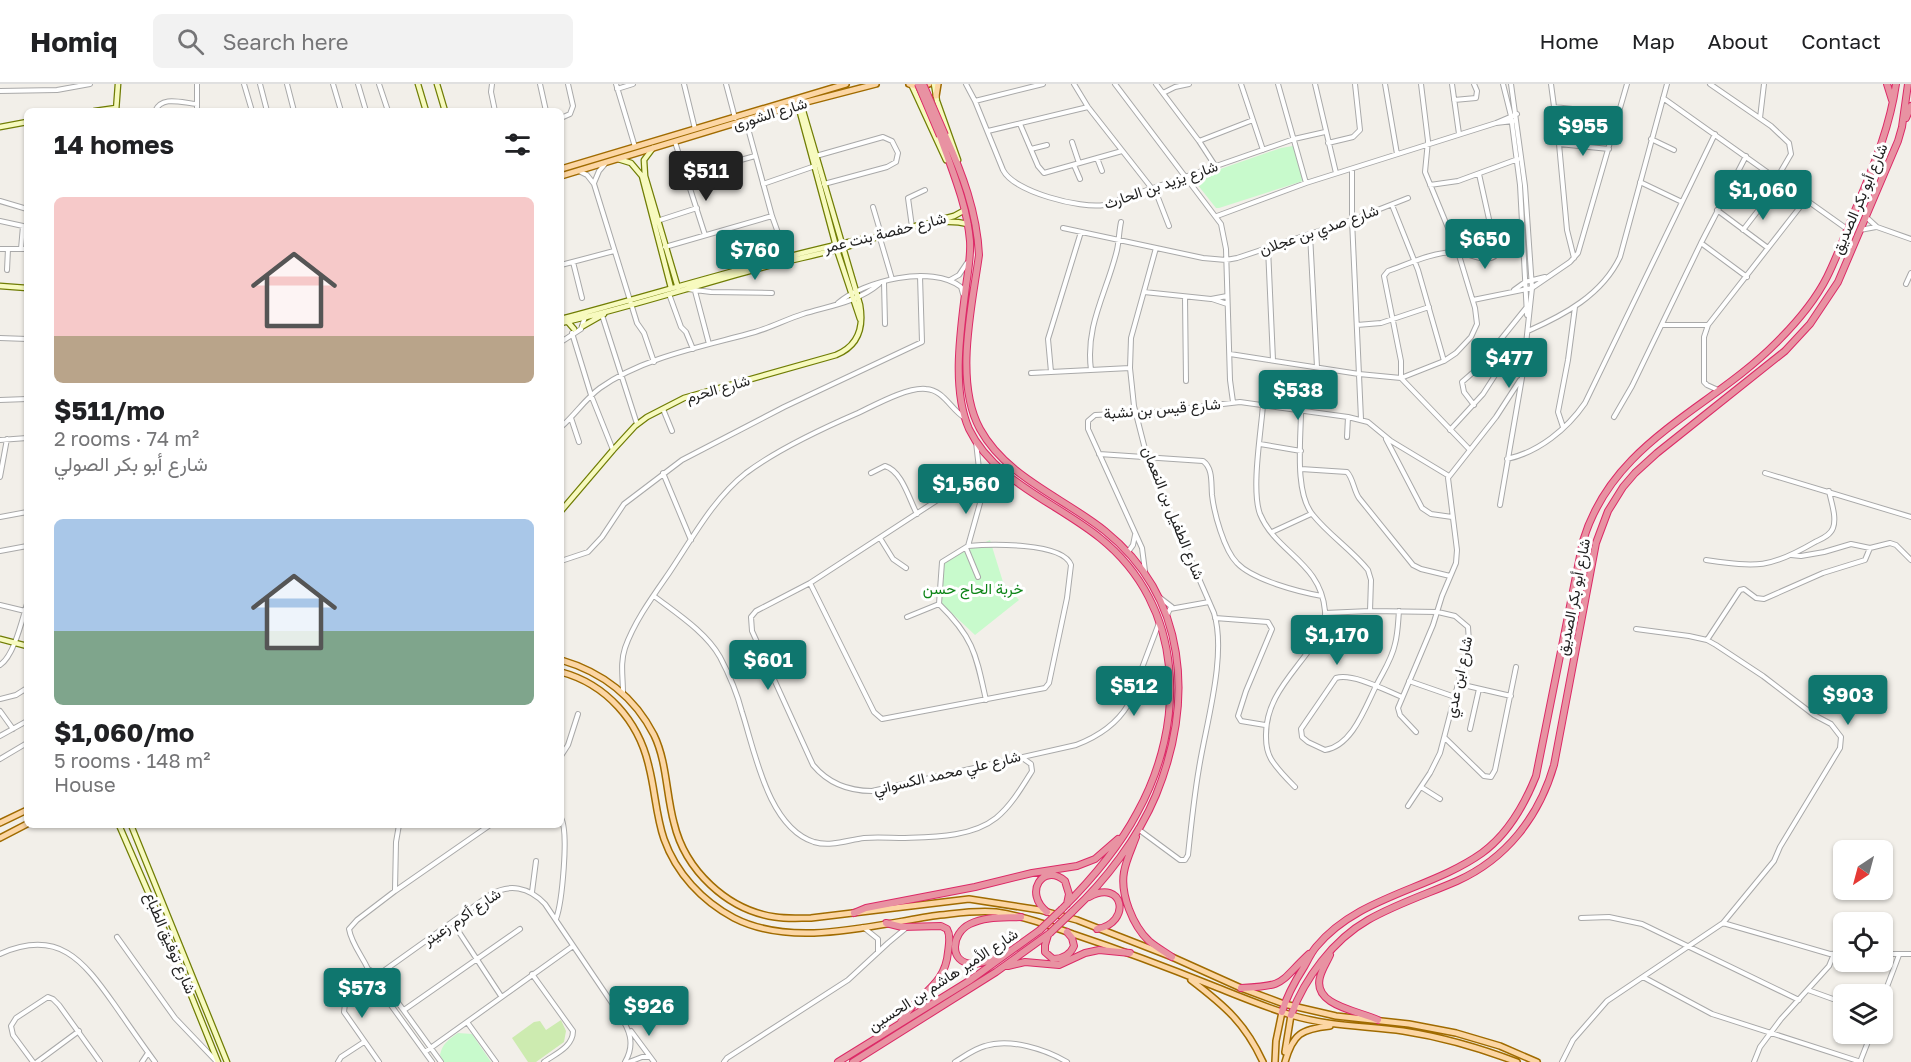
<!DOCTYPE html>
<meta charset="utf-8">
<style>
:root{--surface:#fff;--page:#f2f2f2;--text:#202124;--muted:#757577;--line:#e0e0e0;--accent:#0f766e}
body{margin:0;font-family:"Golos Text",Vazirmatn,sans-serif;background:var(--page);color:var(--text);height:100vh;display:flex;flex-direction:column;font-size:22px;white-space:nowrap}
*{box-sizing:border-box;margin:0}
p{font-size:20px;color:var(--muted)}
.icon{flex:none;width:33px;height:33px;fill:none;stroke:currentColor;stroke-width:2;stroke-linecap:round;stroke-linejoin:round}
.map{position:relative;flex:1;overflow:hidden}
.sheet{position:absolute;left:24px;top:24px;width:540px;height:720px;display:flex;flex-direction:column;background:var(--surface);border-radius:9px;box-shadow:0 2px 4px #0004}
.sheet>*{flex:none}
.needle{width:39px;rotate:216deg}
.buttons{position:absolute;left:1833px;top:756px;display:grid;gap:12px}
.buttons a{display:grid;place-items:center;width:60px;height:60px;border-radius:9px;background:var(--surface);box-shadow:0 2px 4px #0004;font-size:30px}
.price{position:absolute;translate:-50% -51px;padding:0 14px;border-radius:6px;background:var(--accent);color:#fff;font-size:20px;line-height:39px;filter:drop-shadow(0 2px 3px #0008)}
.price::after{content:'';position:absolute;left:50%;top:36px;width:18px;height:14px;margin-left:-9px;background:inherit;clip-path:polygon(0 0,100% 0,50% 100%)}
.price.active{background:#222;color:#fff}
ul{padding:0;list-style:none}
li{display:grid;align-content:center;gap:12px;height:318px;padding:0 30px}
li span{display:grid;place-items:center;height:186px;border-radius:9px;color:#555}
li>.icon{margin-inline-start:auto}
span .icon{width:108px;height:108px;fill:#fffc;stroke-width:1}
li b{font-size:26px}
h2{display:flex;justify-content:space-between;align-items:center;height:72px;padding:0 30px;font-size:26px}
header{display:flex;align-items:center;gap:36px;box-sizing:border-box;height:84px;padding:0 30px;background:var(--surface);border-bottom:2px solid var(--line)}
header strong{font-size:28px}
nav{display:flex;gap:33px;margin-inline-start:auto;font-size:21px}
.search{width:420px;height:54px;background:var(--page);display:flex;align-items:center;gap:15px;box-sizing:border-box;padding:0 21px;border-radius:9px;color:var(--muted);font-size:22px}
.map>svg:first-child{display:block}
</style>
<header>
<strong>Homiq</strong>
<div class="search"><svg class="icon" aria-label="search" viewBox="0 0 24 24"><circle cx="10" cy="10" r="6"/><path d="M15 15l6 6"/></svg>Search here</div>
<nav><a>Home</a><a>Map</a><a>About</a><a>Contact</a></nav>
</header>
<div class="map">
<svg width="1911" height="978" viewBox="0 0 1911 978">
<rect width="100%" height="100%" fill="#f2efe9"/>
<path fill="#cdebb0" d="M561,936L566,947L564,958L536,978H528L512,954L534,938L540,937L546,946Z"/>
<path fill="#c8facc" d="M1293,62L1303,97L1219,124H1216L1197,100L1201,92L1206,90L1281,64Z
M990,456L1003,498L1019,516L975,551L941,519L943,477Z
M458,949L472,950L491,978H444L440,971C442,960 449,955 458,949Z"/>
<g fill="none" stroke-linecap="round" stroke-linejoin="round">
<g stroke="#a9a9a9" stroke-width="6">
<path id="street" d="M244,0L252,27
M260,0L267,27
M287,0L294,27
M333,0L341,27
M358,0L366,27
M379,0L388,27
M492,0L491,8L495,27
M540,0L546,27
M616,0L635,63
M684,0L695,45
M726,0L735,34
M966,0L975,17L1003,86C1014,108 1081,125 1104,121L1294,55L1325,48
M1074,0L1088,23L1157,111L1169,142
M1115,0L1221,140L1226,165L1230,296L1233,318
M1156,0L1199,57L1216,83
M1241,0L1263,66
M1278,0L1306,99
M1315,0L1336,89
M1385,0L1397,70
M1452,0L1459,50
M1503,0L1511,32L1520,101L1527,231
M1551,0L1559,60L1567,146L1574,174
M1710,0L1771,42L1789,59L1791,70L1777,94
M617,5L633,0
M0,7L57,6L90,0
M1163,9L1175,3L1189,0
M1663,14L1847,145
M1454,16L1476,14L1477,7L1474,0
M975,17L1043,0
M1554,23L1618,30
M155,27C162,11 182,19 197,20
M197,27V0
M561,34L570,30L573,22L568,0
M1760,34L1764,0
M746,37L772,132L787,174
M1496,39L1513,37
M1020,40L1038,82L1044,89L1122,67
M988,47L1088,23
M1651,55L1674,66
M1199,57L1253,36
M675,58L705,151
M1072,58L1079,79
M1328,59L1353,53L1360,46L1355,0
M1559,60L1609,65
M1031,65L1047,61
M816,72L883,53L892,57L898,69L896,78L887,83L824,100
M1097,74L1102,87
M1074,81L1080,95
M1352,85V136L1361,335
M579,87L587,91L594,100L637,239L644,249L654,278
M687,91L755,72
M1640,98L1682,118
M594,99L599,87L605,80
M763,100L815,82
M1430,101L1458,97L1518,75
M0,117L27,125
M1392,121L1418,186L1444,277
M873,123L881,150
M1717,126L1768,164
M1217,132L1306,99L1496,39L1517,30
M1865,132L1877,143L1911,155
M0,137L23,142L21,165
M657,137L697,124
M912,143L908,114L925,106
M1063,144L1203,174L1226,176L1237,174L1352,136L1408,114
M1743,146L1767,115
M1860,146L1876,143
M1310,150L1317,283
M879,151L892,195
M1701,159L1747,193
M665,163L772,132
M1268,164L1273,276
M0,165H27
M573,178L582,214
M561,181L614,167
M7,186L8,165
M950,196L959,191L967,179
M884,198L885,240
M1906,200L1911,189
M687,205L711,208L772,209
M1514,206L1525,198L1545,193
M695,207L709,260
M1144,208L1211,215L1227,212
M669,210L681,243L686,248L693,265
M1185,213L1186,297
M1212,215L1227,220
M1473,216L1532,204L1570,178L1578,169L1627,0
M838,219C863,197 932,180 961,203L963,210
M602,231L637,340
M1357,241L1381,239L1429,223
M1662,241H1708
M1528,247C1564,231 1602,211 1620,173L1667,0
M572,249L591,311L613,366
M0,254L27,255
M561,258L581,245L585,233
M1230,270L1359,290L1401,294L1470,366
M1091,286C1085,241 1107,208 1117,166C1119,157 1119,147 1121,138
M1051,288L1048,255L1081,148
M1031,289L1130,284
M1401,293V277L1384,192L1388,187C1408,180 1433,168 1455,168C1468,168 1484,180 1495,172L1496,167L1479,90
M1401,294L1444,277L1456,269L1471,253L1477,240L1475,224L1458,168L1425,88L1428,57L1421,0
M1718,306L1707,301L1704,298V253L1708,241L1807,114
M0,316L27,315
M1263,321C1261,348 1251,406 1260,430C1276,469 1321,478 1325,527C1326,541 1317,554 1310,565C1290,593 1265,616 1266,653C1266,661 1267,668 1271,675C1277,685 1286,694 1295,703
M1474,321L1464,308L1462,298L1477,285L1526,224
M663,325L672,347
M1301,327C1301,354 1294,409 1313,431C1329,451 1352,466 1368,486L1371,496L1370,527
M1614,333L1632,302L1701,159L1746,72
M571,334L579,358
M561,343C575,331 585,315 600,304C643,273 705,262 755,248C772,243 787,235 803,230C829,222 858,218 879,200
M1563,343L1558,328L1568,276L1575,223
M1450,346L1483,310L1501,282
M1347,353L1348,333
M1386,355L1422,424L1431,430L1452,433
M0,356L27,354
M1260,360L1301,367
M1099,370L1203,377C1213,384 1211,399 1212,411C1214,429 1224,466 1237,479C1253,496 1299,508 1322,512
M1507,375C1539,368 1567,345 1585,319L1715,50
M1301,385L1347,388C1353,394 1354,407 1359,414L1413,481L1421,485L1450,492
M663,389L691,456
M871,389L885,382C902,387 909,415 917,430
M979,389L810,499L756,527L751,533L752,547L813,681C828,699 849,707 872,707L1076,661C1097,653 1116,641 1128,621L1159,539
M1765,389L1911,433
M0,393L7,355
M1500,421L1523,288L1532,204L1525,102L1511,0
M0,433L27,428
M1272,448L1311,430
M880,454L893,475L906,484
M966,464L978,493
M0,467L27,462
M1128,468L1133,461L1135,451
M1791,471L1801,472L1824,468L1851,460L1870,464L1890,459L1896,461L1911,476
M1706,476C1757,483 1769,485 1815,458C1821,455 1830,452 1833,444C1837,433 1831,418 1829,407
M561,477L588,468L602,453L624,420L682,376L784,323L922,258L920,192
M1145,487L1142,464L1088,345V337L1095,331L1155,328L1240,318L1348,333L1368,338L1391,357L1449,392
M810,499L874,628L882,635L1045,604L1049,599L1067,514L1071,481C1063,458 989,460 968,462
M654,512C676,529 706,548 720,573C729,590 737,609 742,628C755,668 768,743 814,758C831,763 848,756 864,754C877,753 891,754 905,754C934,753 972,753 996,734C1011,722 1022,703 1032,687L1031,680L1021,673
M1159,513L1172,523
M939,520L942,478L968,462L982,412L976,358
M0,521L25,527
M1399,527C1398,538 1398,549 1395,560C1392,575 1383,588 1376,602C1365,624 1352,662 1325,666L1308,658L1302,653L1301,645L1336,594C1353,589 1385,606 1402,613
M1325,529L1370,527L1438,528L1455,532L1468,543L1469,558L1440,669L1430,689L1408,722
M1167,531L1170,525L1209,518
M907,533L939,520C974,554 976,571 986,616
M1215,534L1268,538L1272,545L1246,607L1238,632L1241,637L1265,641
M1636,545L1689,552L1707,556L1716,561L1763,592L1814,631L1831,640L1841,653L1840,664L1780,763L1774,777L1723,839
M1707,556L1740,506L1744,505L1756,514L1764,515L1823,489L1865,476L1870,464
M0,581C14,572 22,536 27,520
M1409,597L1455,613
M1459,600L1511,612
M623,609C623,593 620,579 625,564C634,538 653,512 669,489C692,455 713,415 746,389C778,365 821,345 858,329C875,321 907,303 926,305C944,306 951,326 965,334
M0,615L16,611L27,604
M0,627L13,645
M1470,645L1479,605
M1416,648L1400,631L1398,624L1433,541L1442,512L1456,479L1457,466L1448,394L1496,333L1520,296
M0,652L27,637
M1445,654L1484,692L1491,693L1495,686L1516,583
M561,672L568,661L578,630
M0,675L27,659
M1421,703L1440,715
M1138,745L1180,776H1185L1188,771C1191,742 1194,713 1199,684C1206,640 1227,571 1214,529L1156,396L1146,369L1134,322L1130,284L1131,254L1156,164
M395,806L396,758L399,741
M532,808L536,777
M1581,834L1609,833L1642,840L1799,916
M556,835C562,819 569,748 561,734
M453,839L501,912
M863,843L878,855V868
M117,853L175,934L217,978
M0,870C58,844 83,876 114,920C128,940 141,959 155,978
M1882,870H1911
M370,886L378,891L441,978
M532,890L573,947C573,963 555,970 544,978
M1643,893L1712,930L1861,978
M1808,906L1844,919
M1882,916L1899,871
M404,926L520,845
M467,938L496,978
M631,947L654,978
M425,968L573,862
M33,978L13,951L11,942L16,934L48,913L53,915L59,921L100,978
M37,978L79,947
M142,978L148,969
M338,978L341,973L364,958
M379,978L344,928L345,920L378,891L490,811C509,799 529,803 545,820L618,928C629,945 636,959 625,978
M432,978L372,895C367,877 352,863 349,845L357,836L395,807L490,741
M629,978L642,973H650
M724,978L727,974L848,896L888,859L906,844
M955,978C965,972 974,965 985,962C1010,954 1045,965 1067,978
M1562,978L1573,956L1607,917L1723,839L1830,870L1844,869
M1754,978L1760,963L1781,935L1829,882L1834,870
M1860,978L1871,950"/>
</g>
<g stroke="#707d05" stroke-width="7">
<path id="secondary" d="M418,0L426,27
M437,0L445,27
M934,0L937,17L958,76
M912,2L946,76
M798,21L837,166L860,235
M95,27L116,24
M116,27L118,0
M0,43L27,38
M653,64L644,76L645,92L678,204
M618,75L631,79L642,92L671,204
M939,136L954,132L965,126
M0,202L27,204
M561,235C663,208 764,176 867,154
M568,238L574,245
M561,239C623,225 684,205 746,188C777,179 808,173 839,165C878,155 928,130 968,140
M583,242L604,230
M561,427L613,366L635,342L647,333L684,314L836,271C858,262 864,244 860,221L801,20
M0,555L27,562
M119,741L168,854L218,978
M131,741L227,978"/>
</g>
<g stroke="#a06b00" stroke-width="8">
<path id="primary" d="M909,0L920,3L929,0
M936,12L938,0
M561,85L846,0
M561,92L795,21L876,0
M561,576C602,588 634,612 654,651C667,678 666,710 674,739C685,786 727,826 775,833C787,835 799,834 811,834L969,815L1040,826L1077,836L1172,873L1241,904L1284,920L1336,932L1409,940L1456,949L1500,962L1537,978
M561,588C606,600 639,637 649,683C655,706 656,732 664,755C676,789 702,817 734,834C795,865 875,840 940,831C959,829 978,826 996,828C1023,832 1048,841 1073,850C1121,866 1169,884 1216,903C1241,913 1265,923 1291,931C1327,942 1365,942 1403,947C1442,953 1480,964 1517,978
M0,739L27,726
M0,754L27,740
M1191,896C1225,922 1245,939 1263,978
M1285,968L1291,931
M1275,978L1276,957L1282,928
M1285,978C1293,950 1301,945 1330,942"/>
</g>
<g stroke="#dc2a67" stroke-width="8">
<path id="highway" d="M1887,0L1892,16
M1906,34L1911,22
M945,51C962,89 977,128 979,171C972,222 954,298 980,345C1006,393 1064,414 1105,447C1188,514 1194,617 1156,711C1138,754 1106,796 1072,828
M940,52C952,86 967,121 970,157C971,172 968,187 966,202C961,244 951,304 969,345C994,397 1057,419 1100,454C1185,522 1187,639 1137,729C1118,765 1091,796 1062,825
M1136,753C1132,764 1126,776 1124,788C1120,810 1133,842 1149,857C1156,863 1165,868 1172,873
M1089,813C1124,794 1132,839 1097,845
M1047,828C1023,809 1043,778 1065,797L1069,810L1067,820
M854,829L866,824L975,803L1032,789L1077,782L1095,775L1118,755
M886,839L902,843L941,842L947,845C951,852 949,860 948,868C945,904 916,909 901,938
M1048,851L1045,861V868L1053,875C1062,875 1070,871 1074,862L1072,854L1067,848
M1330,871C1327,878 1322,885 1320,893C1312,922 1360,927 1378,936
M1000,873C992,875 982,880 973,880C948,879 951,849 970,840C986,832 1004,834 1021,833
M1008,882L1025,878L1059,881L1085,869L1099,866L1130,869
M1241,904C1287,902 1278,899 1309,870
M1282,928C1287,911 1295,897 1304,883C1308,876 1311,869 1316,863C1358,812 1430,806 1482,769C1508,750 1524,722 1536,692L1583,457C1613,357 1710,326 1777,258C1796,239 1815,217 1827,193C1839,169 1848,142 1859,117C1875,78 1890,42 1896,0
M1291,931C1305,894 1333,856 1368,836C1396,820 1427,810 1457,797C1506,775 1539,733 1554,681L1596,459L1608,427L1623,403L1635,389L1657,369L1785,267L1810,240L1838,198L1898,57L1902,43L1908,0
M838,978L969,897L1040,846
M853,978L996,888L1050,849"/>
</g>
<use href="#street" stroke="#fff" stroke-width="4"/>
<use href="#secondary" stroke="#f7fabf" stroke-width="4.5"/>
<use href="#primary" stroke="#fcd6a4" stroke-width="5"/>
<use href="#highway" stroke="#e892a2" stroke-width="6"/>
<g stroke="#dc2a67" stroke-width="8" stroke-linecap="butt">
<path id="highway-bridge" d="M918,0L940,52
M923,0L945,51
M1040,846L1062,825
M1050,849L1072,828"/>
</g>
<use href="#highway-bridge" stroke="#e892a2" stroke-width="6"/>
</g>
<g text-anchor="middle" stroke-width="6" stroke-linejoin="round" paint-order="stroke">
<g font-size="15" fill="#222" stroke="#fff">
<text transform="translate(770 30) rotate(-17)" y="5">شارع الشورى</text>
<text transform="translate(1161 101) rotate(-19)" y="5">شارع يزيد بن الحارث</text>
<text transform="translate(1860 115) rotate(-67)" y="5">شارع أبو بكر الصديق</text>
<text transform="translate(1319 146) rotate(-19)" y="5">شارع صدي بن عجلان</text>
<text transform="translate(885 149) rotate(-14)" y="5">شارع حفصة بنت عمر</text>
<text transform="translate(718 305) rotate(-16)" y="5">شارع الحرم</text>
<text transform="translate(1162 325) rotate(-5)" y="5">شارع قيس بن نشبة</text>
<text transform="translate(1173 429) rotate(68)" y="5">شارع الطفيل بن النعمان</text>
<text transform="translate(1574 513) rotate(-79)" y="5">شارع أبو بكر الصديق</text>
<text transform="translate(1459 593) rotate(-78)" y="5">شارع ابن عدي</text>
<text transform="translate(947 689) rotate(-13)" y="5">شارع علي محمد الكسواني</text>
<text transform="translate(462 833) rotate(-34)" y="5">شارع أكرم زعيتر</text>
<text transform="translate(170 859) rotate(67)" y="5">شارع توفيق الطباع</text>
<text transform="translate(943 896) rotate(-33)" y="5">شارع الأمير هاشم بن الحسين</text>
</g>
<g font-size="15" fill="#0c8416" stroke="#fff">
<text x="973" y="510">خربة الحاج حسن</text>
</g>
</g>
</svg>
<div class="buttons">
<a><svg class="needle" viewBox="-14 -14 28 28"><path d="M0-13l5 13h-10z" fill="#e53935"/><path d="M0 13l5-13h-10z" fill="#757577"/></svg></a>
<a><svg class="icon" aria-label="locate" viewBox="0 0 24 24"><circle cx="12" cy="12" r="6"/><path d="M12 2v4M12 18v4M2 12h4M18 12h4"/></svg></a>
<a><svg class="icon" aria-label="layers" viewBox="0 0 24 24"><path d="M12 4l9 5-9 5-9-5zM3 14l9 5 9-5"/></svg></a>
</div>
<b class="price" style="left:1583px;top:73px">$955</b>
<b class="price active" style="left:706px;top:118px">$511</b>
<b class="price" style="left:1763px;top:137px">$1,060</b>
<b class="price" style="left:1485px;top:186px">$650</b>
<b class="price" style="left:755px;top:197px">$760</b>
<b class="price" style="left:1509px;top:305px">$477</b>
<b class="price" style="left:1298px;top:337px">$538</b>
<b class="price" style="left:966px;top:431px">$1,560</b>
<b class="price" style="left:1337px;top:582px">$1,170</b>
<b class="price" style="left:768px;top:607px">$601</b>
<b class="price" style="left:1134px;top:633px">$512</b>
<b class="price" style="left:1848px;top:642px">$903</b>
<b class="price" style="left:362px;top:935px">$573</b>
<b class="price" style="left:649px;top:953px">$926</b>
<section class="sheet">
<h2>14 homes<svg class="icon" aria-label="filters" viewBox="0 0 24 24"><path d="M4 7h16M4 17h16"/><circle cx="9" cy="7" r="2"/><circle cx="15" cy="17" r="2"/></svg></h2>
<ul>
<li><span style="background:linear-gradient(#f6c9c9 75%,#b9a48a 0)"><svg class="icon" aria-label="home" viewBox="0 0 24 24"><path d="M3 11l9-7 9 7M6 9v11h12V9"/></svg></span><div><b>$511/mo</b><p>2 rooms · 74 m²</p><p>شارع أبو بكر الصولي</p></div></li>
<li><span style="background:linear-gradient(#a9c7e8 60%,#7fa58c 0)"><svg class="icon" aria-label="home" viewBox="0 0 24 24"><path d="M3 11l9-7 9 7M6 9v11h12V9"/></svg></span><div><b>$1,060/mo</b><p>5 rooms · 148 m²</p><p>House</p></div></li>
</ul>
</section>
</div>
